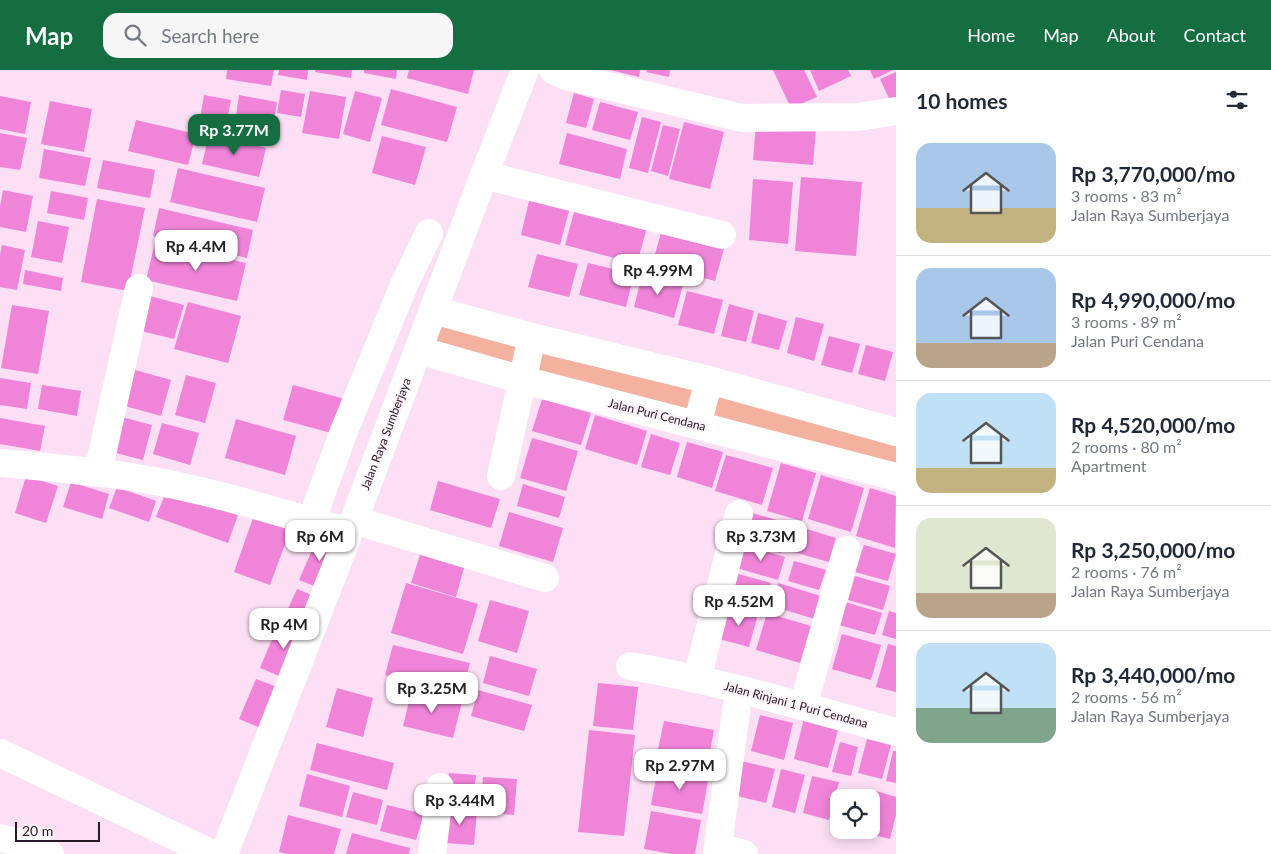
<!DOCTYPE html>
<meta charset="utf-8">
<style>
:root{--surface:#fff;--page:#f6f6f7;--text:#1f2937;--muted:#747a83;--line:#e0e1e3;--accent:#146e42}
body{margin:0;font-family:Lato,sans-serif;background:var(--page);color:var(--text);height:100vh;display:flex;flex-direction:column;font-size:19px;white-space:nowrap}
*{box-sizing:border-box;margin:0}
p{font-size:16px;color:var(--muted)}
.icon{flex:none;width:28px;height:28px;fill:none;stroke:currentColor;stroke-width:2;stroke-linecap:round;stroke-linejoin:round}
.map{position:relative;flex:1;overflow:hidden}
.side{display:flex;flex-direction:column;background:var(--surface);width:375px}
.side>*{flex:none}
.buttons{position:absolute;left:830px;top:719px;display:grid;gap:10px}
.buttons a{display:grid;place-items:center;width:50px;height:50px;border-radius:10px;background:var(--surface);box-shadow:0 2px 12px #0003;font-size:25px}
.scale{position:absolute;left:15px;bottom:12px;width:85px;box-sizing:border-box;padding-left:5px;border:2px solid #291825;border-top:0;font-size:14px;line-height:18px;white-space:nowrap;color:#291825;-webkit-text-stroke:4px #fdf3fa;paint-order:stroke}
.price{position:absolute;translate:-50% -42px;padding:0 11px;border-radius:10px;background:#fff;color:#222;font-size:16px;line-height:32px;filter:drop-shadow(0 1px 2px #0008)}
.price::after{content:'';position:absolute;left:50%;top:30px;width:15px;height:11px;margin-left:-8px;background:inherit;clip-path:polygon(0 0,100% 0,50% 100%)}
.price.selected{background:var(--accent);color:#fff}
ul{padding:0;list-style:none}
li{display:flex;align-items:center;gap:15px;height:125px;padding:0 20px}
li+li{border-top:1px solid var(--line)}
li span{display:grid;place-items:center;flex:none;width:140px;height:100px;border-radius:15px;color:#555}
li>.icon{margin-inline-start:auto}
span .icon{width:60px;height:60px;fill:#fffc;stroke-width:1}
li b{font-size:21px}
h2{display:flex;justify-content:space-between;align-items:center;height:60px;padding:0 20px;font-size:21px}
header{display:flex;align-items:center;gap:30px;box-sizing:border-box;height:70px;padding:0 25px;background:var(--accent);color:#fff}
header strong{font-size:24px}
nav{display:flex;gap:28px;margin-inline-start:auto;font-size:18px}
.search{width:350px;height:45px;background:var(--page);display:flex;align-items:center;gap:12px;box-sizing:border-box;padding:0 18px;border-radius:15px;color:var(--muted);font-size:19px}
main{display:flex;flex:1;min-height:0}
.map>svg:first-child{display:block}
</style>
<header>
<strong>Map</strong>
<div class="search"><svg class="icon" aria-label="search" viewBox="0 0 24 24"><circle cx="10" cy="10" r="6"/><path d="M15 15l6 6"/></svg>Search here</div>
<nav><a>Home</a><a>Map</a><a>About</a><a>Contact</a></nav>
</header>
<main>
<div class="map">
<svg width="896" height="784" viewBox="0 0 896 784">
<rect width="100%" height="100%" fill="#fcdff4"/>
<path fill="#f5b19f" d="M433,240L896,362V407L418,280Z"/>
<path fill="#f084d9" d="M227,0H274L271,16L226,9Z
M279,0H308L307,10L278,5Z
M315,0H352L351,8L315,2Z
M364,0H397L396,9L364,3Z
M409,0H474L468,24L407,8Z
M610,0H640L639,7Z
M647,0H670L669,7L646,2Z
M773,0H804L817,27L791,38Z
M810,0H848L851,6L819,21Z
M870,0H893L874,9Z
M896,2V36L893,37L880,9Z
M391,19L457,37L447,72L381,55Z
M281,20L305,24L301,47L277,43Z
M310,21L346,27L339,69L302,63Z
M355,21L382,28L370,72L343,64Z
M574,23L594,29L586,58L566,53Z
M204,25L231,30L225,59L199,54Z
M239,25L277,32L272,65L234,59Z
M0,26L31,32L25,64L0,59Z
M50,31L92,39L84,82L41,74Z
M600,32L638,42L630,70L592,60Z
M642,47L661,52L648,103L629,98Z
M136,50L196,64L188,95L128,81Z
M684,52L724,62L710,119L669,109Z
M756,53L816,58L813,95L753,90Z
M663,55L680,59L668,106L651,101Z
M0,63L27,68L20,100L0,97Z
M567,63L627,79L620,109L559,94Z
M209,64L266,78L259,107L202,94Z
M382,66L426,77L415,115L372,103Z
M44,79L91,88L85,116L39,108Z
M103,90L155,100L150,128L97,118Z
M178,98L265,118L257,152L170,132Z
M801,107L862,112L856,186L795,181Z
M753,109L793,112L788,174L749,170Z
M3,120L33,126L26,162L0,157V136Z
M51,121L88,128L84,150L47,143Z
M530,127L570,137L560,175L521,165Z
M97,129L145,138L128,221L81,212Z
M577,131L649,150L637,194L565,175Z
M159,138L253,160L247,188L153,166Z
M38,151L69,157L62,193L31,187Z
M662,159L725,175L715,211L652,195Z
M155,173L246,193L237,231L146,210Z
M2,175L25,180L17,220L0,217V184Z
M537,184L578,194L569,227L528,217Z
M588,193L634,204L626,237L579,225Z
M25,200L63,208L61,221L23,214Z
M642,205L683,215L674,248L634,237Z
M687,221L723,230L714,264L678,255Z
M146,225L184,235L174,269L137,260Z
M188,232L241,246L228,293L174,279Z
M729,234L754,241L746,272L721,266Z
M12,235L49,241L38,304L1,298Z
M758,243L787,251L779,280L751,273Z
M796,247L824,254L814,291L787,283Z
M829,266L860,274L852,303L821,295Z
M866,275L893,282L885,311L858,304Z
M135,300L171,310L161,346L125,336Z
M186,305L216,313L205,353L175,345Z
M0,308L31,313L27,339L0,335Z
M42,315L81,321L77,346L38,339Z
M293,315L345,329L335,364L283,350Z
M542,329L591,343L581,375L532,361Z
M595,345L647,361L637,395L585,379Z
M118,346L152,355L143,390L108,381Z
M0,348L45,356L40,381L0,374Z
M236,349L296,366L285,405L225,388Z
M162,353L199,363L190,395L153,384Z
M651,364L680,373L670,405L641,397Z
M532,368L578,381L566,421L520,408Z
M687,372L723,382L712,418L677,407Z
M726,385L773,398L762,435L715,421Z
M781,393L816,403L802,451L767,441Z
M821,405L864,418L851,462L808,449Z
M26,406L58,416L46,453L15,443Z
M438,411L500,429L491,458L430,440Z
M71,412L109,424L102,449L63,437Z
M523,414L565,427L559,448L517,436Z
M117,417L156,431L149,452L109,438Z
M870,418L896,426L895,478L856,466Z
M167,419L238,445L228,473L156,447Z
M509,442L563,458L553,492L499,476Z
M749,442L790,454L781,483L740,471Z
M254,445L291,458L270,515L234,502Z
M797,456L836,468L829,492L790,481Z
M319,464L340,472L322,519L299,510Z
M423,475L467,487L456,527L411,513Z
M744,475L785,487L778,510L737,498Z
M864,475L896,484L888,511L855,502Z
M794,491L826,500L819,520L788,511Z
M738,504L771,513L763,539L731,530Z
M855,506L890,516L883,540L848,530Z
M406,513L478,534L463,584L391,563Z
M778,513L821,526L815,549L771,536Z
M297,519L321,529L311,553L286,543Z
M490,530L529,541L517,583L478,571Z
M845,532L882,543L875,565L839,555Z
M729,536L758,544L749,577L719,569Z
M889,541L896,543V569L882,565Z
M767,543L811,556L800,593L756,580Z
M280,550L309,562L289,610L260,598Z
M842,564L881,575L871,610L832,599Z
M888,574L896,576V622L876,617Z
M393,575L470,593L462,624L385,605Z
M490,586L537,599L529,626L483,613Z
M256,609L285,620L268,661L239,649Z
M598,613L638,617L633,660L593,656Z
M337,618L373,628L363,667L326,657Z
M412,619L462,632L453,668L403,656Z
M478,620L532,635L524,661L471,646Z
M760,645L793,653L784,690L751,681Z
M804,648L839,656L828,698L794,689Z
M664,651L714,660L707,698L656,689Z
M589,660L635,665L624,766L578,762Z
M867,669L891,675L882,709L858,703Z
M840,672L858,677L851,706L832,702Z
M317,673L394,693L387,720L310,700Z
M893,681H896V713L886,711Z
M741,691L775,699L766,733L733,725Z
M658,697L709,706L702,744L651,735Z
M781,699L805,705L795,743L772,737Z
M449,703L476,705L473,733L446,731Z
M307,704L350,716L342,747L299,736Z
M812,706L839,712L829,750L803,743Z
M483,707L517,709L514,745L480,742Z
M844,719L871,725V728H842Z
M876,721L896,727V745L890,769L865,763L866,760H871V738Z
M353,722L383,730L377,755L346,747Z
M387,735L424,744L416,770L380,761Z
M447,737L477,740L474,775L444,773Z
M651,741L701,750L695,784H672L644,779Z
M288,745L341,759L334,784H287L279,782Z
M352,763L410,778L409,784H346Z"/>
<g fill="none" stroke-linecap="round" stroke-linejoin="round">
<path stroke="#fff" stroke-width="28" d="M553,0L566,6L742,48L858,47L896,41
M484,105L722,165
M433,240L532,267L709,310L896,362
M418,280L523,310L896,407
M697,355L709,310
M0,393C48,397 96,401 143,409C213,421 281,443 349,462
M98,402L139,218
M501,406L532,267
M354,450L545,508
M311,452L344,361L404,215L429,163
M630,596C720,611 808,638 896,662
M697,609L739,444
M803,636L847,480
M0,683L212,784
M0,768L40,778L50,784
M718,777L744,784
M224,784L354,450L484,105L525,0
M432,784L440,717
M717,784L739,619"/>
</g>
<g text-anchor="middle" stroke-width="4" stroke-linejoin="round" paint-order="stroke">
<g font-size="12" fill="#291825" stroke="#fdf3fa">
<text transform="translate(657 345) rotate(14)" y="4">Jalan Puri Cendana</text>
<text transform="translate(386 364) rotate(-69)" y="4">Jalan Raya Sumberjaya</text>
<text transform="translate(796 635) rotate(15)" y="4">Jalan Rinjani 1 Puri Cendana</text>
</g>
</g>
</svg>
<div class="buttons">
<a><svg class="icon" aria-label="locate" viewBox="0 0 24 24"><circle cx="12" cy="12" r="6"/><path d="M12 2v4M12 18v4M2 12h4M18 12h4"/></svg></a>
</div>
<div class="scale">20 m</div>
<b class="price selected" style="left:234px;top:86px">Rp 3.77M</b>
<b class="price" style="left:196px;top:202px">Rp 4.4M</b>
<b class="price" style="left:658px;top:226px">Rp 4.99M</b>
<b class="price" style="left:320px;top:492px">Rp 6M</b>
<b class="price" style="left:761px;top:492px">Rp 3.73M</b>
<b class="price" style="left:739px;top:557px">Rp 4.52M</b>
<b class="price" style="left:284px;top:580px">Rp 4M</b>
<b class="price" style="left:432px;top:644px">Rp 3.25M</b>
<b class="price" style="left:680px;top:721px">Rp 2.97M</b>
<b class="price" style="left:460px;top:756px">Rp 3.44M</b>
</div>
<section class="side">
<h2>10 homes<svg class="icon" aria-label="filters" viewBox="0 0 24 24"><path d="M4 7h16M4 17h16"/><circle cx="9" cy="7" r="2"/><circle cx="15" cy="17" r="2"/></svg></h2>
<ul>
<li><span style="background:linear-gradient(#a9c7e8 65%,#c2b280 0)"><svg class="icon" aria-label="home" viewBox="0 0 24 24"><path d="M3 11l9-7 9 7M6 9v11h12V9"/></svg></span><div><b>Rp 3,770,000/mo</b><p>3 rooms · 83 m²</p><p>Jalan Raya Sumberjaya</p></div></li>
<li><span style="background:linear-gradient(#a9c7e8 75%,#b9a48a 0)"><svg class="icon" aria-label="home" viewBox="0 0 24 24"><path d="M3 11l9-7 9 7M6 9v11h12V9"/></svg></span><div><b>Rp 4,990,000/mo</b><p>3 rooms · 89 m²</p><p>Jalan Puri Cendana</p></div></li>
<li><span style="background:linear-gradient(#bfe0f5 75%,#c2b280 0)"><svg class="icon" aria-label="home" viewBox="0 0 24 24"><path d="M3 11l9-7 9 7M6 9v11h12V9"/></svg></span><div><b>Rp 4,520,000/mo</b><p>2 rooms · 80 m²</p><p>Apartment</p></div></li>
<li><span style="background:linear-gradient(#dfe7d0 75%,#b9a48a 0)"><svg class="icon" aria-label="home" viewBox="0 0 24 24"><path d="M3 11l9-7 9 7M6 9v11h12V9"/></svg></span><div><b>Rp 3,250,000/mo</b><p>2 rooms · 76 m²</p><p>Jalan Raya Sumberjaya</p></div></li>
<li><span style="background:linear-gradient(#bfe0f5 65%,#7fa58c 0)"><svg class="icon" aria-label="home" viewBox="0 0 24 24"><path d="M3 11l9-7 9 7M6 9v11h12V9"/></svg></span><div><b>Rp 3,440,000/mo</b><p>2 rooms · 56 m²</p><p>Jalan Raya Sumberjaya</p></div></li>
</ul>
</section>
</main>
